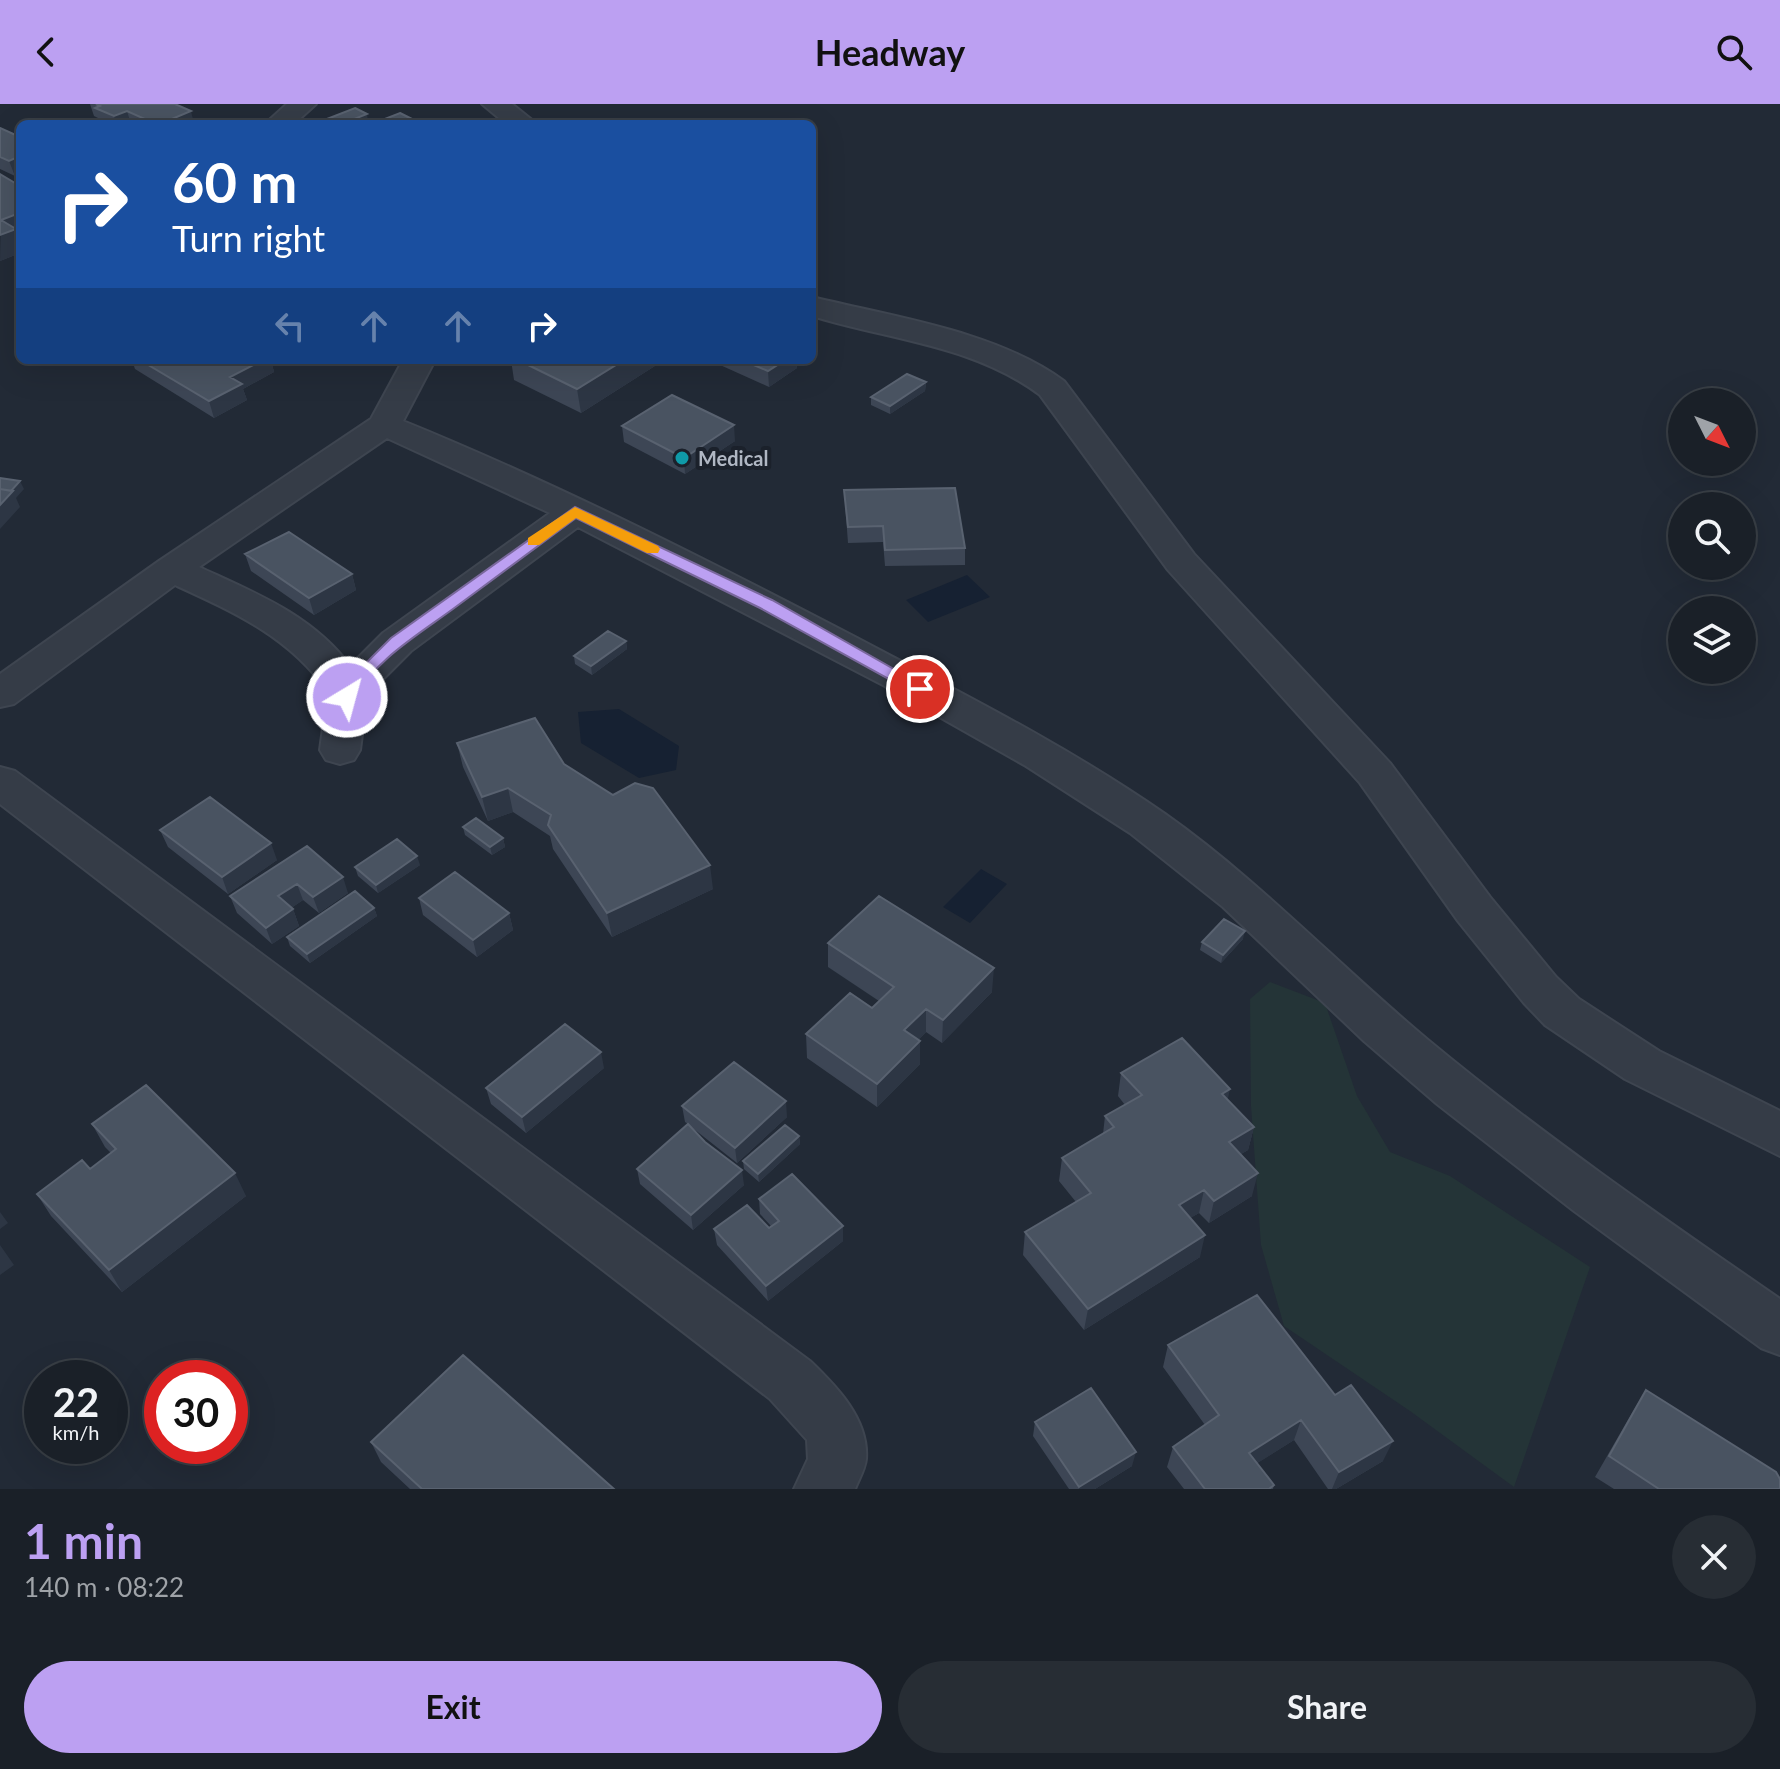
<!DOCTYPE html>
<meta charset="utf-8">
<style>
body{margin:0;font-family:Lato,sans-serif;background:#272d34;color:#f1f3f6;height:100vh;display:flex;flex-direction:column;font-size:30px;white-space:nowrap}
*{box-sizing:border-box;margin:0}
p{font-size:26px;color:#9fa3a8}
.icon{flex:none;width:44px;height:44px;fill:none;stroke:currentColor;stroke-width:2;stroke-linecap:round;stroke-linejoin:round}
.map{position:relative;height:1385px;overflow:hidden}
.panel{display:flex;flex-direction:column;background:#1a2028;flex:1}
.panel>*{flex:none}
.hud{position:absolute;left:16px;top:16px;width:800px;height:244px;border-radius:12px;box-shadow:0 8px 32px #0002,0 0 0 2px #383e45;background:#1a4fa0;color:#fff;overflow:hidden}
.needle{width:52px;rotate:132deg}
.buttons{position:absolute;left:1668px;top:284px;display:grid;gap:16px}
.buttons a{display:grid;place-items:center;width:88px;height:88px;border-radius:50%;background:#1a2028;box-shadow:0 8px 32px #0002,0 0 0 2px #383e45;font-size:40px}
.speed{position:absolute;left:24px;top:1256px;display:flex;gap:16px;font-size:40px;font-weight:700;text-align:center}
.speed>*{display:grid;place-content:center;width:104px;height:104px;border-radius:50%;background:#1a2028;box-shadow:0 8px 32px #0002,0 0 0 2px #383e45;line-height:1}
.speed small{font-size:20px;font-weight:400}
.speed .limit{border:12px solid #d22;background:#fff;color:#111}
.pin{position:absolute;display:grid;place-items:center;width:68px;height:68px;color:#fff;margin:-34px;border:4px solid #fff;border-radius:50%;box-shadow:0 2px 8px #0007}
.me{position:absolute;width:88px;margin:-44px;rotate:37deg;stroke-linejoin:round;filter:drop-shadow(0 0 6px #0008)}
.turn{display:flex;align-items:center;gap:28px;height:168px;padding:0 24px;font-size:36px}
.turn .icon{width:104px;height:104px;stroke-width:2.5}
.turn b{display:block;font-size:56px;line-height:68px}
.lanes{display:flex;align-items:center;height:76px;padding:0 24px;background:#0003;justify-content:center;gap:40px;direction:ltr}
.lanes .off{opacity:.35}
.round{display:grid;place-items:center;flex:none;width:84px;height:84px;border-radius:42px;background:#272d34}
.headline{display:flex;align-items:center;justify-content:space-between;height:136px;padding:0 24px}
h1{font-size:48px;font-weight:700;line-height:60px;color:#bca0f2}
.primary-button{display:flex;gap:16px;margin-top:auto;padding:16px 24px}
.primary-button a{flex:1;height:92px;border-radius:48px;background:#bca0f2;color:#111;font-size:32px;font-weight:700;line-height:92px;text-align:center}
.primary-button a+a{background:#272d34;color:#f1f3f6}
header{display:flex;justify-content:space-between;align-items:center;height:104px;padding:0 24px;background:#bca0f2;color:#111;font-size:36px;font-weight:700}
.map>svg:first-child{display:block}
.green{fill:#243437}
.water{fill:#162132}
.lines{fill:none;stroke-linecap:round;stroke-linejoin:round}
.street-casing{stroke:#3e4550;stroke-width:4}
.street{fill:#353c47;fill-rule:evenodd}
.wall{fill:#3d4655}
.shaded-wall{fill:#2d3644}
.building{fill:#495361;stroke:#596270;stroke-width:2}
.route{fill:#bca0f2;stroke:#7a689d;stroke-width:2}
.slow{fill:#f59e0b}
.culture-dot{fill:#0f9aa8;stroke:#1b212b;stroke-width:3}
.labels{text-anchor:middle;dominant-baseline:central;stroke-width:8;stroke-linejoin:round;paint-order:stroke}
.poi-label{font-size:20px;font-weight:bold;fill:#b0b7c3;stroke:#1b212b;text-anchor:start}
</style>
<header><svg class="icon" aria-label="back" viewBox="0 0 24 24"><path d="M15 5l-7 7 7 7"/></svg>Headway<svg class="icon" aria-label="search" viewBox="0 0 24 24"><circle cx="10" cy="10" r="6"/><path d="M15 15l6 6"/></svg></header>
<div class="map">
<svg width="1780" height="1385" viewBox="0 0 1780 1385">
<rect width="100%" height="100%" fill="#222a36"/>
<path class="green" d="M1270 878 1325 899 1357 992 1390 1048 1450 1072 1590 1163 1514 1383 1410 1307 1284 1222 1261 1141 1251 1002 1250 895Z"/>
<path class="water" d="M967 471 990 493 928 518 906 496Z
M619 605 679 642 676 666 639 674 581 639 578 608Z
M981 765 1007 780 970 819 943 803Z"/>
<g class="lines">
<g class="street-casing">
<path id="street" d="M287 0H316L294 20H265Z
M482 0H512L537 20H506Z
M812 193C893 213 996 227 1064 277L1194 450 1390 659 1490 793 1556 873 1579 895 1659 947 1780 1007V1052L1625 975 1545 921 1524 899 1458 817 1360 679 1168 466 1040 291C974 241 890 236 812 212Z
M403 256H435L403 317C558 380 709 457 857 534 961 589 1069 643 1165 710 1260 777 1339 862 1428 936 1540 1029 1660 1112 1780 1195V1251L1761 1244 1574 1107 1437 1000 1364 937 1223 803 1130 729 1026 662 883 581 578 423 411 547 367 591 360 646 354 656 340 660 326 656 320 646 328 588C290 533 234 508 175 481L14 600 0 603V570L159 457 371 315ZM387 334 550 409 383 529 350 562C312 511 255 489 199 463Z
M0 663 15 667 810 1257C836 1282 869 1315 866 1355 865 1365 859 1375 855 1385H794L808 1355 807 1336 770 1295 0 700Z"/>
</g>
<use href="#street" class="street"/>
</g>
<path class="wall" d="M90 0H175L194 20H103L100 19 98 14 94 12Z
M0 24 15 72 0 65Z
M20 82V149L0 157Z
M117 256H271L274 268 243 285 247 296 214 314 135 265 133 259 127 262Z
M511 256H657L658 260 581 309 514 276Z
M709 256H796L797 264 769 283Z
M926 278 925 287 890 310 871 301V293Z
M622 322 735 337 685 370 624 338Z
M844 386 965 444V461L885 462 883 438 848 439Z
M245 450 352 470 356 486 314 511 251 467Z
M626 537 627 545 592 571 575 560 574 552Z
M457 639 564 660 713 785 612 833 553 745 550 732 513 708 488 717 463 663Z
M463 723 503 734 505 743 492 751 465 731Z
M160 726 277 756 228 790 168 743Z
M307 742 348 789 319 809 303 796 291 804 293 805 299 822 272 840 237 809 230 792Z
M420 761 378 789 358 772 355 763Z
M419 794 509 809 513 826 477 853 423 811Z
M374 804 377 812 310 859 290 842 287 833Z
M1243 835 1221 859 1200 846 1202 838Z
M828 839 992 888 942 939 926 928 918 936 920 960 877 1003 807 954 806 930 872 904 879 897 828 863Z
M604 964 526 1029 491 1000 486 984Z
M1121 969 1228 996 1254 1023 1248 1046 1241 1050 1252 1092 1209 1119 1199 1109 1190 1114 1200 1153 1084 1226 1023 1151 1025 1128 1076 1098 1059 1077 1062 1054 1103 1030 1105 1012 1125 1001 1118 992Z
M682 1002 787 1013 737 1059 690 1022 744 1081 693 1126 640 1080 637 1065 688 1020 685 1018Z
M92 1020 246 1092 122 1188 51 1112 37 1090 90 1065 111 1049 105 1043Z
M799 1032 800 1040 759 1078 744 1065 743 1057Z
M759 1095 843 1137 768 1197 717 1141 714 1125 769 1124 771 1122 760 1110Z
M1168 1241 1383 1357 1336 1385H1328L1294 1336 1257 1359 1274 1381 1273 1385H1184L1167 1363 1173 1343 1205 1321 1163 1263Z
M1646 1286 1780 1385H1614L1595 1373 1633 1307Z
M1035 1318 1132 1362 1095 1385H1069L1033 1332Z
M371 1338 614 1385H410L381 1358Z"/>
<path class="shaded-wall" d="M127 7 131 20H116L114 12Z
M191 7 194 20H160Z
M367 10 368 18 363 20H342Z
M20 52V70L15 72 9 57Z
M14 111 20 126V149L0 157 1 116Z
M125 256H132L133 259 127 262Z
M263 256H271L274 268 243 285 247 296 214 314 209 297 230 273Z
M624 256H657L658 260 581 309 577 285Z
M785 256H796L797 264 769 283 768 267Z
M926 278 925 287 890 310V302Z
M734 321 735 337 685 370 684 354Z
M20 377 24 385 16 394 20 403 0 425V401L7 390Z
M352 470 356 486 314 511 309 494Z
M626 537 627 545 592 571 591 562Z
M508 684 513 708 488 717 482 693Z
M503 734 505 743 492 751 490 743Z
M271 739 277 756 228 790 222 773Z
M417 752 420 761 378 789 376 781Z
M710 761 713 785 612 833 607 809Z
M343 773 348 789 319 809 313 793Z
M297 780 303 796 284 809 278 792Z
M374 804 377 812 310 859 307 850Z
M293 805 299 822 272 840 266 824Z
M509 809 513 826 477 853 473 836Z
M1245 827 1243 835 1221 859 1223 851Z
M994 864 992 888 942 939 943 916Z
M926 905V928L903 950 904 926Z
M920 937V960L877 1003V980Z
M601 948 604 964 526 1029 522 1013Z
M1230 985 1225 1008 1222 990Z
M786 997 787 1013 737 1059 735 1044Z
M1254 1023 1248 1046 1223 1061 1229 1038Z
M799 1032 800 1040 759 1078 758 1070Z
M742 1066 744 1081 693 1126 691 1111Z
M235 1069 246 1092 122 1188 109 1166Z
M1258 1069 1252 1092 1209 1119 1214 1097Z
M1204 1086 1199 1109 1174 1124 1179 1101Z
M0 1108 8 1119 0 1125Z
M843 1122V1137L768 1197 766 1182Z
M1205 1131 1200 1153 1084 1226 1088 1205Z
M0 1141 14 1161 0 1171Z
M1301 1316 1294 1336 1242 1369 1249 1349Z
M1393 1337 1383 1357 1336 1385H1332L1339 1368Z
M1136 1348 1132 1362 1095 1385H1079V1383Z"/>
<path class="building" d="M96 0H175L191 7 160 20H156L127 7 114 12 95 4 100 2Z
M355 4 367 10 342 20H336L327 15Z
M400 9 422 20H372Z
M0 24 20 33V52L9 57 0 53Z
M0 70 20 82V114L14 111 1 116 16 125 0 131Z
M140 256H263L230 273 242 280 209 297Z
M518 256H624L577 285Z
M742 256H785L768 267Z
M907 270 926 278 890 302 871 293Z
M672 291 734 321 684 354 622 322Z
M0 374 20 377 11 387 0 385Z
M955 384 965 444 885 446 883 422 848 423 844 386Z
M0 385 13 387 0 401Z
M289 428 352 470 309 494 245 450Z
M608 527 626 537 591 562 574 552Z
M535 614 564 660 613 691 635 679 653 684 710 761 607 809 548 721 551 711 508 684 482 693 457 639Z
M210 693 271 739 222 773 160 726Z
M476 714 503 734 490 743 463 723Z
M397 735 417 752 376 781 355 763Z
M307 742 343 773 313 793 297 780 278 792 293 805 266 824 230 792Z
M455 768 509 809 473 836 419 794Z
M355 787 374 804 307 850 287 833Z
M879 792 994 864 943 916 926 905 904 926 920 937 877 980 806 930 850 889 872 904 894 883 828 839Z
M1224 815 1245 827 1223 851 1202 838Z
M565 920 601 948 522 1013 486 984Z
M1182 934 1230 985 1222 990 1254 1023 1229 1038 1258 1069 1214 1097 1204 1086 1179 1101 1205 1131 1088 1205 1025 1128 1091 1089 1062 1054 1114 1023 1105 1012 1142 991 1121 969Z
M734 958 786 997 735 1044 682 1002Z
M146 981 235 1069 109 1166 37 1090 82 1056 90 1065 116 1045 92 1020Z
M688 1020 705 1038 742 1066 691 1111 637 1065Z
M785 1021 799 1032 758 1070 743 1057Z
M792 1070 843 1122 766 1182 714 1125 747 1101 769 1124 779 1117 759 1095Z
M1257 1191 1335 1291 1351 1281 1393 1337 1339 1368 1301 1316 1249 1349 1274 1381 1269 1385H1205L1173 1343 1219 1311 1168 1241Z
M463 1251 614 1385H422L371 1338Z
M1091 1284 1136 1348 1079 1383 1035 1318Z
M1646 1286 1776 1368 1780 1375V1385H1659L1609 1352Z"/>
<path class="route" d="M575 403 772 496 929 585 926 589H914L760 504 576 414C536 444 496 473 457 502 421 529 373 556 353 597H341L339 593 342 583 391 534Z"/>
<path class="slow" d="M575 403 658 442 660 445 658 449H647L576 414 539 441H528V434Z"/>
<circle class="culture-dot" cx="682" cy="354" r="8"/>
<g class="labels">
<g class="poi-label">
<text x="698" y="354">Medical</text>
</g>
</g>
</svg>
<div class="buttons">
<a><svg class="needle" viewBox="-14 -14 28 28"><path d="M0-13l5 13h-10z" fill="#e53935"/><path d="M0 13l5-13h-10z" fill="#9fa3a8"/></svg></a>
<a><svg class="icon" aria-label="search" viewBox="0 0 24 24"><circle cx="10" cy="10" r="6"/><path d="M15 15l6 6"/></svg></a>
<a><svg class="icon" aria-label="layers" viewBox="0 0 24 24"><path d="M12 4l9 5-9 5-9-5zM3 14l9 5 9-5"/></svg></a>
</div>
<div class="speed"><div>22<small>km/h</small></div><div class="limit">30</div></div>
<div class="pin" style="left:920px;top:585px;background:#d93025"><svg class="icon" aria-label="arrive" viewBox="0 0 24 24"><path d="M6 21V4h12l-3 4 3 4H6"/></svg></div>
<svg class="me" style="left:347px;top:593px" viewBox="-20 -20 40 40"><circle r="17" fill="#bca0f2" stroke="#fff" stroke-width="3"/><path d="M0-11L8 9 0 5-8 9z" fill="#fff"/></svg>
<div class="hud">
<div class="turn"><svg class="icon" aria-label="right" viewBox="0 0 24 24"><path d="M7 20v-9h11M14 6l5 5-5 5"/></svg><div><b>60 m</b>Turn right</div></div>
<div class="lanes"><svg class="icon off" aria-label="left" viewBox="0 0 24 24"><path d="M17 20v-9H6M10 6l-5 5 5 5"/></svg><svg class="icon off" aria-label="ahead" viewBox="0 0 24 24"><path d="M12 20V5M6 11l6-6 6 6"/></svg><svg class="icon off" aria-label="ahead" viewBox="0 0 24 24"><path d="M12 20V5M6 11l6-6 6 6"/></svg><svg class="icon" aria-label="right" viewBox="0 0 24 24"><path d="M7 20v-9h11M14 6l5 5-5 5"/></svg></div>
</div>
</div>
<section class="panel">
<div class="headline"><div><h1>1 min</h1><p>140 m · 08:22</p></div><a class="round"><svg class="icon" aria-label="close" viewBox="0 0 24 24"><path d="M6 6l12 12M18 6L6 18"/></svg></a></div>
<div class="primary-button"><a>Exit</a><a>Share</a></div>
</section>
